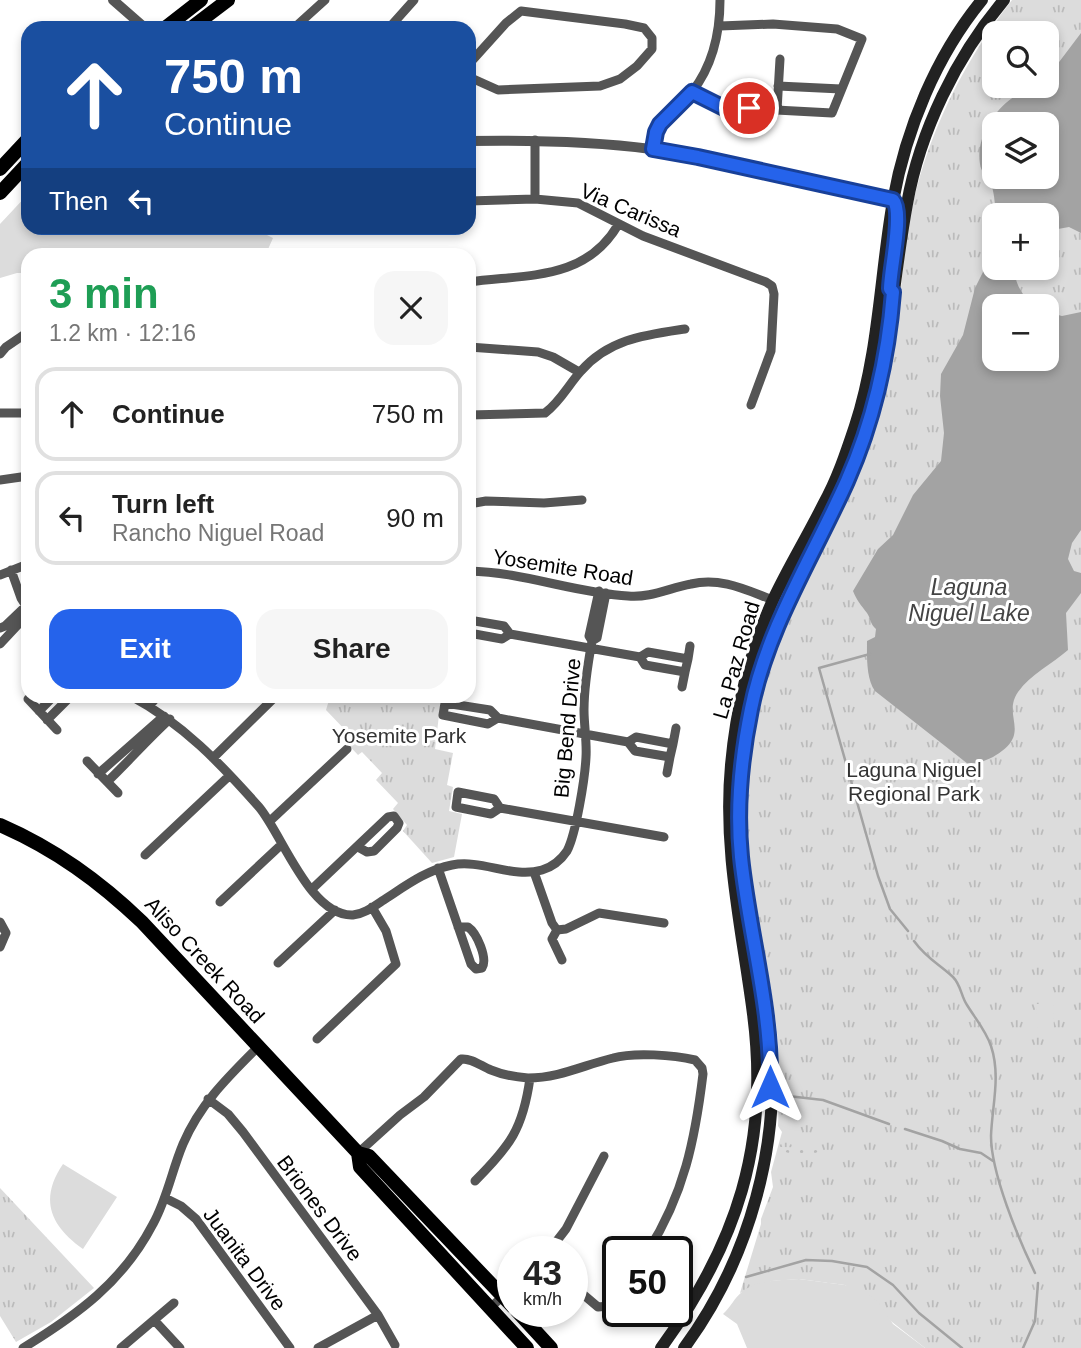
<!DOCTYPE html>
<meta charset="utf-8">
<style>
body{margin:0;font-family:Arial,sans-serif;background:#f6f6f6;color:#222;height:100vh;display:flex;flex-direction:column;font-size:26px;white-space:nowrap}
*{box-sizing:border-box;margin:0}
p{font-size:23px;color:#767676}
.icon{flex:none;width:38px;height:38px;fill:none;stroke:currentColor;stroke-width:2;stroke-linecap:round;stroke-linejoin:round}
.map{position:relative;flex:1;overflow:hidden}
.panel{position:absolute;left:21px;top:248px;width:455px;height:455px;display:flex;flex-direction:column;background:#fff;border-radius:21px;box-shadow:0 4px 10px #0003}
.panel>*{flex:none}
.guide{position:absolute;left:21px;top:21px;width:455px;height:214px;border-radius:21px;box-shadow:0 4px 10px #0003;background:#1a4fa0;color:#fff;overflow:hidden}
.tools{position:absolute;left:982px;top:21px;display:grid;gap:14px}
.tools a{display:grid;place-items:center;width:77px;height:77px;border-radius:14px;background:#fff;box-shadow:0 4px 10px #0003;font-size:35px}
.speed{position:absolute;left:497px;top:1236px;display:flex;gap:14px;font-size:35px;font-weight:700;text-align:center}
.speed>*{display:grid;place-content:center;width:91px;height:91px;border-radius:50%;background:#fff;box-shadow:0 4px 10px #0003;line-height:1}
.speed small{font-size:18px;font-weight:400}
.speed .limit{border:4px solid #111;border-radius:10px;background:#fff;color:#111}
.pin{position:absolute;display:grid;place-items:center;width:60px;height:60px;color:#fff;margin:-30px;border:4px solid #fff;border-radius:50%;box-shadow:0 2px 7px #0007}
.me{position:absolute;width:77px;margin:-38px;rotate:0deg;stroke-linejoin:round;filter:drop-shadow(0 0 5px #0008)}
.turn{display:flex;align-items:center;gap:24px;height:147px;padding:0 28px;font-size:32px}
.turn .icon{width:91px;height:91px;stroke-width:2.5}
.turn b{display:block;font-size:49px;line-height:60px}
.then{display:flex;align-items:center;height:66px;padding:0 28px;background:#0003;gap:14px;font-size:26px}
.round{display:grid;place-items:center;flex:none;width:74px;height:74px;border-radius:21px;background:#f6f6f6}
.headline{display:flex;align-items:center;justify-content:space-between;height:119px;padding:0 28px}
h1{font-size:42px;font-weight:800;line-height:52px;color:#1e9e55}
.primary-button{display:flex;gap:14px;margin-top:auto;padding:14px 28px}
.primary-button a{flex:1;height:80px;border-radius:21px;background:#2563eb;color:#fff;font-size:28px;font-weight:800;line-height:80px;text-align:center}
.primary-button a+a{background:#f6f6f6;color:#222}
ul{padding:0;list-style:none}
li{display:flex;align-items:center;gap:21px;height:94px;margin:0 14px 10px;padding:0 14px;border:4px solid #e0e0e0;border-radius:21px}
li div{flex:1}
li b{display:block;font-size:26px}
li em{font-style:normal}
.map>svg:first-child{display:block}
.grass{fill:url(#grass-tufts);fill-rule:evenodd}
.garden{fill:url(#garden-dots)}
.pitch{fill:#dcdcdc}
.water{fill:#a3a3a3;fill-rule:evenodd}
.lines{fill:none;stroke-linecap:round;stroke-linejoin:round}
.stream{stroke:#a3a3a3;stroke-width:2.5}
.minor{stroke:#555;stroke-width:9}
.tertiary{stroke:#555;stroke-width:10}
.secondary{stroke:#222;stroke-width:12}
.primary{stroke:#000;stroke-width:14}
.route-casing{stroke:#184099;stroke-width:18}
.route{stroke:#2563eb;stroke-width:12}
.labels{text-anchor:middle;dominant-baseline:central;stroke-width:6;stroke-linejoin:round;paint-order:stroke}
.street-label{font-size:21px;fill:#000;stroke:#fff}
.park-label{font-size:21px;fill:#333;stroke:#fff}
.water-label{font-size:23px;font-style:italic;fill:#444;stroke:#fff}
</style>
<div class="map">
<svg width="1081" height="1348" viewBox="0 0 1081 1348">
<defs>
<pattern id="grass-tufts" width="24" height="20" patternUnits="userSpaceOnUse" patternTransform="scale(1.75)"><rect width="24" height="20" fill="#dcdcdc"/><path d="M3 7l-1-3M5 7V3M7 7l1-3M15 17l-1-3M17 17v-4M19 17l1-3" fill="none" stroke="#bbb"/></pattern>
<pattern id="garden-dots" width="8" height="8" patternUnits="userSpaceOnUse" patternTransform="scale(1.75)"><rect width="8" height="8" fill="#dcdcdc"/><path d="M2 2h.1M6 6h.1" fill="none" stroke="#bbb" stroke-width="1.8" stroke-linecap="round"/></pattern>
</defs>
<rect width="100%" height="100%" fill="#fff"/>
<path class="grass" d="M1012 0H1081V1348H925L845 1285 799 1279 772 1281 740 1293 761 1224V1219L773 1187 771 1172 782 1132 778 1126C779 1098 780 1070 778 1043 774 991 760 941 752 891 746 854 746 815 748 778 752 722 765 662 788 611 804 577 826 546 841 512 857 478 869 442 881 406 898 357 899 293 906 242 918 153 957 70 1012 0ZM994 33H1046V86H994ZM994 124H1046V177H994ZM994 215H1046V268H994ZM994 306H1046V359H994Z
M437 696 441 698 435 749 453 753 447 785 453 787 449 811 462 814 454 857 432 863 403 831 407 825 393 809 398 803 376 780 382 773 362 752 358 755 342 738 347 732 326 710 330 697Z
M0 1188 94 1288 51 1322 16 1342 0 1316Z"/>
<path class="garden" d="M784 1147 815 1148 818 1152C806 1157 791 1155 780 1150V1147Z"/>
<path class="pitch" d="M28 194V228H261V232L273 238 265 256H28V273H17L0 278V224Z
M1036 1004H1053L1054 1030H1038Z
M63 1164 117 1197 83 1249C50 1226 39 1199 63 1164Z
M799 1279 845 1285 868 1294 878 1302 893 1324 925 1348H747L737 1324 723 1314C730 1308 735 1297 742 1292 756 1280 782 1280 799 1279Z"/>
<path class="water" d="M1081 33V233L1069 227 1047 231 1046 215H1001V206L995 204C994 195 993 186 988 178 984 173 981 171 980 164 974 128 1011 86 1046 86L1047 78ZM994 124H1046V177H994Z
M994 245V268H1015C1014 284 1023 295 1033 306H994V359H1046L1047 312 1062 316 1081 312V530L1072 543 1068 559 1074 571 1081 573V593L1066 613 1068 650C1052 664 1031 674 1018 692 1001 717 1034 734 993 757 984 761 978 764 968 764L875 691C866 678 867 657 867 641L875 637 876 629C870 624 871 619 867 613 861 605 857 601 853 591L878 549 893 535 913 495 941 461 944 433 940 396 941 374 963 335 975 288 988 262Z"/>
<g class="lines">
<path class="stream" d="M870 654 819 668 878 876 890 909 908 931
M914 941C927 959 938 963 953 977 961 985 961 996 967 1005 975 1018 986 1031 991 1046 1001 1076 992 1106 991 1136 991 1173 1018 1238 1035 1273
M788 1096 823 1100 889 1124
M905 1129 942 1141 960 1149 981 1153 993 1161
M746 1277 806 1260 832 1261 867 1267 893 1285 919 1313 962 1348
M1023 1348 1035 1321 1038 1283"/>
<path class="minor" d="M294 28 325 0
M389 28 414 0
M469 64 506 23 521 11 625 24 644 28 652 38V49L637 66 620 79 600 86 498 90 469 77
M778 86 841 89
M693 92 722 107 832 113 862 39 837 29 773 24 720 26
M777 110 780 59
M653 149C658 116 674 116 692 92 713 65 720 34 720 0
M535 199V140
M469 201 535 199 578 203 643 236 766 282 772 286 774 294 771 351 751 405
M469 282C527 274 585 281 618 225
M469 347 538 352 553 357 579 372
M0 354 6 347 28 332
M0 413H28
M469 415 545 413C560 402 569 384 581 371 609 339 645 335 685 329
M0 480 28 476
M469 504 486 501 544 503 582 500
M11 570 21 598 28 609
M469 571C523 572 575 593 628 596 651 598 669 588 691 584 721 577 746 590 773 600
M0 575 28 564
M469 620 504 626 510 634 640 657 648 652 688 659 685 672 645 665 640 657
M0 628 5 626 26 606
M469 633 502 639 510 634
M592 641 589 636 599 591
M0 644 28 614
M688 659 690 646
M682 687 685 672
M131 696C183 724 220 763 259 807 282 834 310 917 353 915 364 914 373 907 382 901 404 887 426 870 452 865 482 859 513 879 542 870 552 867 561 860 567 851 576 834 585 778 586 757 587 742 584 725 584 710 584 687 588 663 592 641L597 638 606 593
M28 699 57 730
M149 706 158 696
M39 711 54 696
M498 718 490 710 445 703 443 715 488 724 498 718 628 742 636 737 673 744 670 757 635 751 628 742
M47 720 71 696
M673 744 676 728
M213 758 276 696
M87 761 118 793
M667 773 670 757
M98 774 164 716
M107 782C129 761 147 740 170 719
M500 808 494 799 458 792 456 807 491 814 500 808 664 837
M270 821 347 749
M145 855 229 776
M438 868 471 964 476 969 482 968C488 959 477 933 468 927H458
M534 872 552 923 557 930 552 939 562 960
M312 889 388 817 394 816 399 823 397 828 374 851 367 852 358 847
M220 902 282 844
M0 922 6 933 0 947
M557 930 566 929 599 913 664 923
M278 963 335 910
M317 1039 396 964 386 931 372 907
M208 1099 228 1114 243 1132 378 1315 395 1345
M358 1153 400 1115 424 1097 461 1059C472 1058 481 1066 491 1070 503 1075 515 1077 528 1078 559 1078 584 1065 613 1058 634 1052 674 1055 695 1060L702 1068 703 1074C695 1140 684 1194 648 1251
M475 1181C510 1146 523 1129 530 1078
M165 1198 181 1206 196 1219 290 1348
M549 1251 566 1229 604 1156
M572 1285 598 1307 609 1306 618 1296
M491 1307 513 1287
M155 1321 180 1348
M23 1348C77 1315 123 1282 153 1224 167 1199 172 1170 183 1144 200 1104 228 1077 258 1047
M121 1348 174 1303
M318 1348 378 1315"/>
<path class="tertiary" d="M113 0 145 28
M469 141C530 140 590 141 651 149 732 160 813 181 893 199"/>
<path class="secondary" d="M661 1348C737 1244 770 1143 753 1014 742 929 723 851 731 765 736 710 750 651 773 600 788 568 807 537 823 505 837 480 846 453 855 426 879 353 880 275 893 201 906 129 936 56 982 0
M684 1348C749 1260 783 1141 769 1031 758 946 734 862 741 776 745 720 759 662 783 611 811 550 847 493 867 429 890 356 893 279 907 204 920 131 956 57 1004 0"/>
<path class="primary" d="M165 28 201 0
M191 28 228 0
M0 169 28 139
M0 193 28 163
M0 825C55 849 99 881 142 922L358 1153 369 1156 513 1307
M358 1153 360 1167 527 1348
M517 1311 551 1348"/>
</g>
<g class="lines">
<g class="route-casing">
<path id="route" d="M749 108 722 107 692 92 660 124 656 132 653 149 698 157 893 200C904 212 890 269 890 289L893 292C888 357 873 422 847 481 813 557 767 628 751 709 741 758 736 807 741 857 749 934 772 1009 770 1087"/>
</g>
<use href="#route" class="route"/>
</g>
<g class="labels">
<g class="street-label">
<text transform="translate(631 210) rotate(23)">Via Carissa</text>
<text transform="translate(563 567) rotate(9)">Yosemite Road</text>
<text transform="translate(736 660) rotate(-74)">La Paz Road</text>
<text transform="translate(567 728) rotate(-85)">Big Bend Drive</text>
<text transform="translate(205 960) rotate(47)">Aliso Creek Road</text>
<text transform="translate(320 1208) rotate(53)">Briones Drive</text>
<text transform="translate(245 1259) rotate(53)">Juanita Drive</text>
</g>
<g class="park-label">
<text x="399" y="735">Yosemite Park</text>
<text x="914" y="769">Laguna Niguel<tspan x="914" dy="24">Regional Park</tspan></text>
</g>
<g class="water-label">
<text x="969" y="587">Laguna<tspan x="969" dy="26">Niguel Lake</tspan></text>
</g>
</g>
</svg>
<div class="tools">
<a><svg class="icon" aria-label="search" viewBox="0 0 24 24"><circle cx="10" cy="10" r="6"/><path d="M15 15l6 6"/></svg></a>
<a><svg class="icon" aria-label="layers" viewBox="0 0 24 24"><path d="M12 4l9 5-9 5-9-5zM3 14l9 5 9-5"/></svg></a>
<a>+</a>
<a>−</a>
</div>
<div class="speed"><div>43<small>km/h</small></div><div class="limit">50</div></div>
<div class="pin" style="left:749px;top:108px;background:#d93025"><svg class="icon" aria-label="arrive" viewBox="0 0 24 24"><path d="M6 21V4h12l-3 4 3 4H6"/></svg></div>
<svg class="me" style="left:770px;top:1087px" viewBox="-20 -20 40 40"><path d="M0-17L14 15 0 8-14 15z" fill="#2563eb" stroke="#fff" stroke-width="4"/></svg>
<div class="guide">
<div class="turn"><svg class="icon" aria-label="ahead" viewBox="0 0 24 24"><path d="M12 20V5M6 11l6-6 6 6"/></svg><div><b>750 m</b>Continue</div></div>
<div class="then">Then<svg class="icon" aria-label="left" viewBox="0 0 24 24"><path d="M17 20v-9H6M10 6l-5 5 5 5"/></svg></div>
</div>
<section class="panel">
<div class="headline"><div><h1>3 min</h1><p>1.2 km · 12:16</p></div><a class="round"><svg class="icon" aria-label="close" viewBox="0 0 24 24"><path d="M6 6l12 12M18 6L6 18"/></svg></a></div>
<ul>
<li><svg class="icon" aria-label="ahead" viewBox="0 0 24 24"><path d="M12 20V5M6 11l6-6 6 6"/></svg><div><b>Continue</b></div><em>750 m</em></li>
<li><svg class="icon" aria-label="left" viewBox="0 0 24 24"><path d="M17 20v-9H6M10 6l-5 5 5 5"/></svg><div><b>Turn left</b><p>Rancho Niguel Road</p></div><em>90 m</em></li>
</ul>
<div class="primary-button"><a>Exit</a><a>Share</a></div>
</section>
</div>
